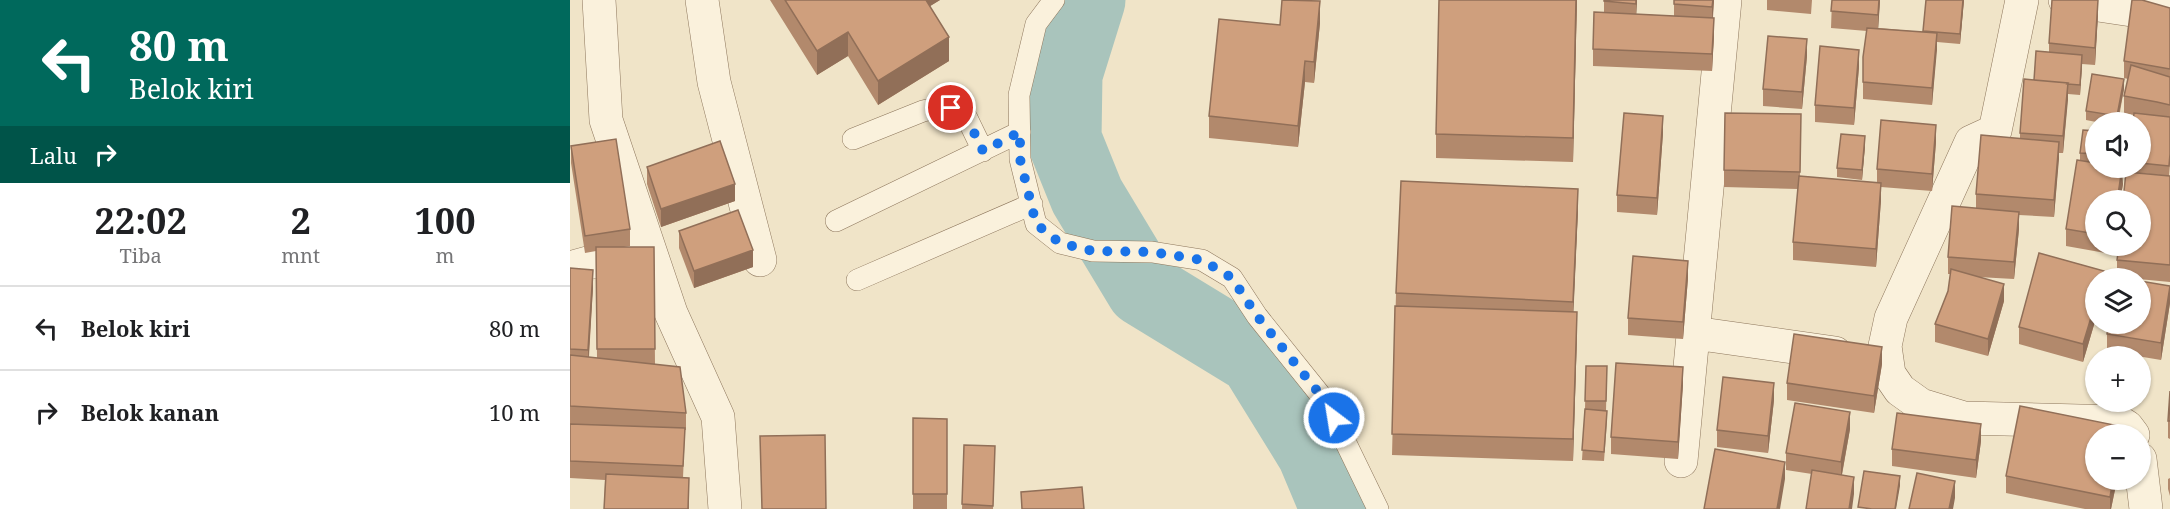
<!DOCTYPE html>
<html lang="id">
<meta charset="utf-8">
<style>
body{margin:0;font-family:"Noto Serif",serif;background:#f6f6f6;color:#202124;height:100vh;display:flex;flex-direction:column;font-size:22px;white-space:nowrap}
*{box-sizing:border-box;margin:0}
p{font-size:20px;color:#757577}
.icon{flex:none;width:33px;height:33px;fill:none;stroke:currentColor;stroke-width:2;stroke-linecap:round;stroke-linejoin:round}
.map{position:relative;flex:1;overflow:hidden}
.panel{display:flex;flex-direction:column;background:#fff;width:570px}
.panel>*{flex:none}
.guide{background:#00695c;color:#fff;overflow:hidden}
.fabs{position:absolute;left:1515px;top:112px;display:grid;gap:12px}
.fabs a{display:grid;place-items:center;width:66px;height:66px;border-radius:50%;background:#fff;box-shadow:0 2px 4px #0004;font-size:30px}
.pin{position:absolute;display:grid;place-items:center;width:51px;height:51px;color:#fff;margin:-26px;border:3px solid #fff;border-radius:50%;box-shadow:0 2px 6px #0007}
.me{position:absolute;width:66px;margin:-33px;rotate:329deg;stroke-linejoin:round;filter:drop-shadow(0 0 4px #0008)}
.turn{display:flex;align-items:center;gap:21px;height:126px;padding:0 30px;font-size:27px}
.turn .icon{width:78px;height:78px;stroke-width:2.5}
.turn b{display:block;font-size:42px;line-height:51px}
.then{display:flex;align-items:center;height:57px;padding:0 30px;background:#0003;gap:12px;font-size:22px}
.eta{display:flex;justify-content:space-evenly;align-items:center;height:102px;text-align:center}
.eta b{font-size:36px;font-weight:700;line-height:42px}
ul{padding:0;list-style:none}
li{display:flex;align-items:center;gap:18px;height:84px;padding:0 30px;border-top:2px solid #e0e0e0}
li div{flex:1}
li b{display:block;font-size:22px}
li em{font-style:normal}
main{display:flex;flex:1;min-height:0}
.map>svg:first-child{display:block}
.lines{fill:none;stroke-linecap:round;stroke-linejoin:round}
.river{stroke:#a9c4bc;stroke-width:75}
.service-casing{stroke:#8d765c;stroke-width:22}
.minor-casing{stroke:#8d765c;stroke-width:34}
.service{stroke:#faf1dc;stroke-width:21}
.minor{stroke:#faf1dc;stroke-width:33}
.wall{fill:#b2896c}
.shaded-wall{fill:#916f58}
.building{fill:#cf9f7d;stroke:#916f58;stroke-width:1.5}
.route{stroke:#1a73e8;stroke-width:10;stroke-dasharray:0 18}
</style>
<main>
<section class="panel">
<div class="guide">
<div class="turn"><svg class="icon" aria-label="left" viewBox="0 0 24 24"><path d="M17 20v-9H6M10 6l-5 5 5 5"/></svg><div><b>80 m</b>Belok kiri</div></div>
<div class="then">Lalu<svg class="icon" aria-label="right" viewBox="0 0 24 24"><path d="M7 20v-9h11M14 6l5 5-5 5"/></svg></div>
</div>
<div class="eta">
<div><b>22:02</b><p>Tiba</p></div>
<div><b>2</b><p>mnt</p></div>
<div><b>100</b><p>m</p></div>
</div>
<ul>
<li><svg class="icon" aria-label="left" viewBox="0 0 24 24"><path d="M17 20v-9H6M10 6l-5 5 5 5"/></svg><div><b>Belok kiri</b></div><em>80 m</em></li>
<li><svg class="icon" aria-label="right" viewBox="0 0 24 24"><path d="M7 20v-9h11M14 6l5 5-5 5"/></svg><div><b>Belok kanan</b></div><em>10 m</em></li>
</ul>
</section>
<div class="map">
<svg width="1600" height="509" viewBox="0 0 1600 509">
<rect width="100%" height="100%" fill="#f0e4c8"/>
<g class="lines">
<path class="river" d="M518 0 495 74 494 139 517 196 573 289 686 358 744 452 768 509"/>
<g class="service-casing">
<path id="service" d="M484 0 466 24 449 95 450 159 466 224 490 243 523 251 582 252 632 260 662 278 687 316 756 402 808 509
M283 139 353 111 366 108H381L397 118 413 151
M266 221 450 132
M287 280 462 204"/>
</g>
<g class="minor-casing">
<path id="minor" d="M29 0 36 120 101 313 148 417 155 509
M132 0 144 82 190 260
M1452 0 1425 131 1401 142 1321 318 1315 346 1319 374 1330 390 1351 405 1394 418 1549 422 1557 427 1563 435
M1495 0 1595 15 1600 19
M0 268 57 252
M1124 333 1265 353
M1570 459 1576 509
M1111 461 1155 0"/>
</g>
<use href="#service" class="service"/>
<use href="#minor" class="minor"/>
</g>
<path class="wall" d="M200 0H370L360 6 379 61 308 105 278 56 247 75Z
M1007 0 1003 162 866 158V134Z
M1034 0H1067L1066 14 1104 16V0H1144L1143 18 1144 35 1142 71 1023 66V49L1034 13Z
M1197 0H1242L1241 14 1197 10Z
M1262 0H1310L1308 28 1353 32 1356 0H1394L1390 44 1367 42 1362 105 1293 99V57L1297 31 1261 28Z
M1600 8V164L1599 176H1600V282L1547 277V260L1590 175 1559 172V168H1570V123L1564 115 1554 113V96L1558 79 1554 78V61Z
M1528 14 1525 65 1512 64 1510 95 1498 94 1493 153H1489L1484 217 1449 215V229L1444 279 1408 277 1434 301 1418 356 1365 342V324L1378 291 1381 274H1378V257L1406 208V194L1450 138V133L1464 80 1479 52V43Z
M750 23 744 83 735 82 728 147 639 138V116L710 25Z
M1237 56 1232 109 1193 106V89Z
M1289 67 1284 125 1245 122V105Z
M1554 89 1548 123H1531L1516 120V111Z
M1231 114 1230 176 1307 183V169L1366 142 1362 191 1311 187V200L1306 267 1223 260V242L1228 189 1154 187V170Z
M1526 131V168L1553 184 1550 201H1526V246H1542L1541 254 1496 246V229L1510 160V153Z
M1093 133 1087 215 1047 212V195Z
M1 146 60 229V246L54 247H84L85 364 116 413V430H115L113 478 119 496V509H34L35 480 0 478V268L23 287 19 357 27 358 26 251 15 253 1 163Z
M1295 146 1292 180 1267 177V168Z
M77 167 165 201 91 227 77 184Z
M1008 210 1003 312 1007 333 1003 461 822 455 826 293Z
M109 231 183 267 124 288 109 248Z
M1469 253 1534 271V279H1526V318L1513 362 1449 344V327Z
M1118 278 1113 339 1058 335V318Z
M1600 286V303L1591 360 1537 351V334Z
M1312 364 1304 413 1217 400V383Z
M1016 366H1037L1036 411 1037 421 1034 461 1012 460 1015 409Z
M1113 384 1108 459 1041 454V437Z
M1600 391V439L1598 438V421Z
M1204 400 1198 453 1147 447V430Z
M343 418 377 419V509H343Z
M1280 429 1272 475 1284 494 1242 474 1216 470V453Z
M1554 435 1547 480 1541 509H1515L1436 493V476Z
M1411 441 1406 478 1322 466V449Z
M394 445 425 446 423 509H392Z
M1600 478V496L1598 489V479Z"/>
<path class="shaded-wall" d="M349 0H370L349 13Z
M1006 0H1007L1003 162V138Z
M1066 0H1067L1066 21Z
M1143 0H1144L1142 25V7Z
M1309 0H1310L1308 32V15Z
M1393 0H1394L1390 44V34Z
M1528 0V14L1525 65V48Z
M750 1V23L744 83V62Z
M1144 18V35L1142 71V54Z
M278 32V56L247 75V51Z
M1367 33V50L1362 105V88Z
M379 37V61L308 105V81Z
M1237 39V56L1232 109V92Z
M1289 50V67L1284 125V108Z
M1512 55V65L1510 95V85Z
M735 61V82L728 147V126Z
M1554 79V89L1547 123V116Z
M1498 83V100L1493 153V136Z
M1093 116V133L1087 215V198Z
M1366 125V142L1362 191V174Z
M1295 136V146L1292 180V170Z
M1489 142V159L1484 217V200Z
M1552 168 1553 184 1550 201H1547Z
M1311 183V200L1306 267V249Z
M165 184V201L91 227V209Z
M1008 189V210L1003 323V302Z
M1449 212V229L1444 279V262Z
M183 250V267L124 288V271Z
M1118 261V278L1113 339V322Z
M23 270V287L18 367V350Z
M1434 284V301L1418 356V339Z
M1600 286V303L1591 360V343Z
M1526 301V318L1513 362V344Z
M1007 312V333L1003 461V439Z
M1312 347V364L1304 413V396Z
M1113 367V384L1108 459V442Z
M1204 383V400L1198 453V436Z
M1280 412V429L1271 479V462Z
M1411 424V441L1406 478V460Z
M1215 462V479L1210 509H1207Z
M1330 476V486L1326 509H1325Z
M1284 477V494L1282 509H1279Z
M1543 480H1547L1541 509H1540V497Z
M1385 481V498L1383 509H1379Z"/>
<path class="building" d="M215 0H356L379 37 308 81 278 32 247 51Z
M712 0 750 1 744 62 735 61 728 126 639 116 649 19 710 25Z
M869 0H1006L1003 138 866 134Z
M1034 0H1066V4L1034 1Z
M1104 0H1143L1142 7 1104 4Z
M1262 0H1309L1308 15 1261 11Z
M1356 0H1393L1390 34 1353 31Z
M1482 0H1528L1525 48 1479 43Z
M1562 0H1572L1600 8V69L1554 61Z
M1024 12 1144 18 1142 54 1023 49Z
M1297 28 1367 33 1362 88 1293 82V57Z
M1198 36 1237 39 1232 92 1193 89Z
M1250 46 1289 50 1284 108 1245 105Z
M1466 51 1512 55 1510 85 1497 84 1498 83 1464 80Z
M1561 65 1600 77V105L1587 102 1554 96Z
M1522 74 1554 79 1547 116 1516 111Z
M1454 79 1498 83 1493 136 1450 133Z
M1054 113 1093 116 1087 198 1047 195Z
M1155 113 1231 114 1230 172 1154 170Z
M1564 113 1600 117V154L1599 166 1570 163V123H1563Z
M1311 120 1366 125 1362 174 1307 169Z
M1513 130 1526 131V154L1510 153Z
M1271 134 1295 136 1292 170 1267 168Z
M1411 135 1489 142 1484 200 1406 194Z
M46 139 60 229 15 236 1 146Z
M150 141 165 184 91 209 77 167Z
M1507 160 1526 163V168H1552L1547 201H1526V234L1496 229Z
M1556 172 1600 176V265L1547 260 1549 246H1570V201H1553Z
M1229 176 1311 183 1306 249 1223 242Z
M831 181 1008 189 1003 302 826 293Z
M1382 206 1449 212 1444 262 1378 257Z
M168 210 183 250 124 271 109 231Z
M26 247H84L85 349H27Z
M1469 253 1534 271 1532 279H1526V301L1513 344 1449 327Z
M1063 256 1118 261 1113 322 1058 318Z
M0 268 23 270 18 350 0 349Z
M1381 269 1434 284 1418 339 1365 324 1378 291Z
M1570 281 1600 286 1591 343 1537 334 1539 324H1570Z
M825 306 1007 312 1003 439 822 434Z
M1224 334 1312 347 1304 396 1217 383Z
M0 355 110 367 116 413 0 406Z
M1046 363 1113 367 1108 442 1041 437Z
M1016 366H1037L1036 401H1015Z
M1153 377 1204 383 1198 436 1147 430Z
M1600 391V421H1598Z
M1225 403 1280 412 1271 462 1216 453Z
M1450 406 1554 427 1553 435H1526V480H1543L1540 497 1436 476Z
M1015 409 1037 411 1034 452 1012 450Z
M1327 413 1411 424 1406 460 1322 449Z
M343 418 377 419V494H343Z
M0 424 115 428 113 466 0 461Z
M255 435 256 509H192L190 436Z
M394 445 425 446 423 506 392 504Z
M1145 449 1215 462 1207 509H1134Z
M1242 470 1284 477 1279 509H1236Z
M1294 471 1330 476 1325 509H1302L1288 507Z
M1347 473 1385 481 1379 509H1339Z
M36 474 119 478 118 509H34Z
M512 487 514 509H452L451 492Z"/>
<g class="lines">
<path class="route" d="M381 108 397 118 413 151 450 132V159L466 224 490 243 523 251 582 252 632 260 662 278 687 316 756 402 764 418"/>
</g>
</svg>
<div class="fabs">
<a><svg class="icon" aria-label="sound" viewBox="0 0 24 24"><path d="M4 9h4l5-4v14l-5-4H4zM17 9q2 3 0 6"/></svg></a>
<a><svg class="icon" aria-label="search" viewBox="0 0 24 24"><circle cx="10" cy="10" r="6"/><path d="M15 15l6 6"/></svg></a>
<a><svg class="icon" aria-label="layers" viewBox="0 0 24 24"><path d="M12 4l9 5-9 5-9-5zM3 14l9 5 9-5"/></svg></a>
<a>+</a>
<a>−</a>
</div>
<div class="pin" style="left:381px;top:108px;background:#d93025"><svg class="icon" aria-label="arrive" viewBox="0 0 24 24"><path d="M6 21V4h12l-3 4 3 4H6"/></svg></div>
<svg class="me" style="left:764px;top:418px" viewBox="-20 -20 40 40"><circle r="17" fill="#1a73e8" stroke="#fff" stroke-width="3"/><path d="M0-11L8 9 0 5-8 9z" fill="#fff"/></svg>
</div>
</main>
